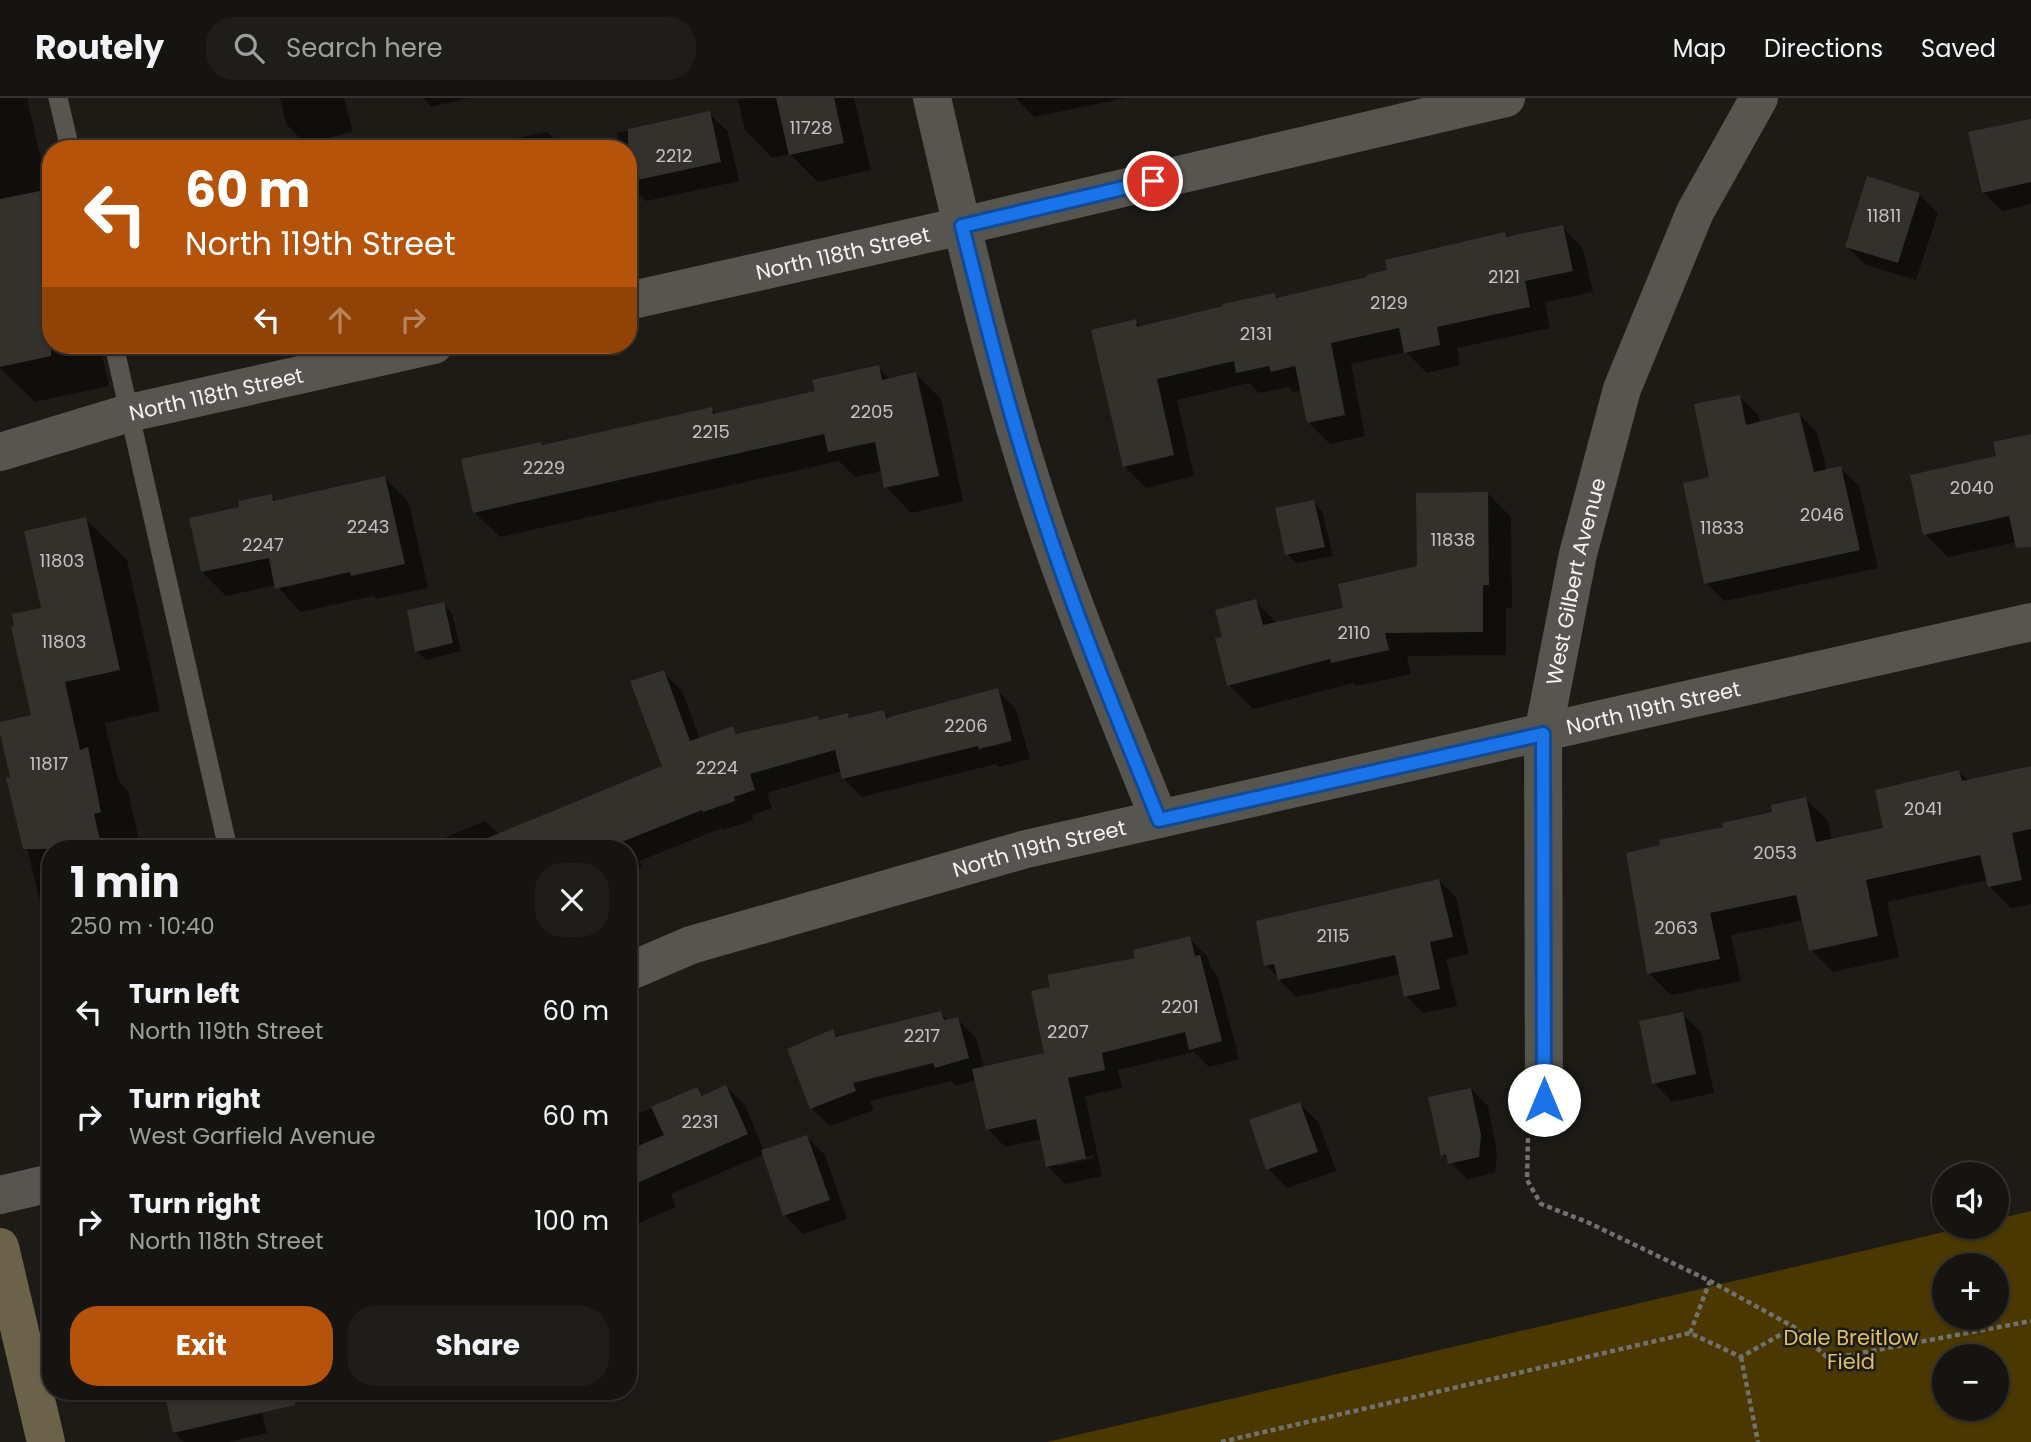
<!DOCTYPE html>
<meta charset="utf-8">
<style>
body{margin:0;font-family:Poppins,sans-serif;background:#1f1d19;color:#f1f3f6;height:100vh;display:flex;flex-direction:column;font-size:26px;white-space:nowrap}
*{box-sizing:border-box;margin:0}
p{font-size:23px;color:#9e9e9f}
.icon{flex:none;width:38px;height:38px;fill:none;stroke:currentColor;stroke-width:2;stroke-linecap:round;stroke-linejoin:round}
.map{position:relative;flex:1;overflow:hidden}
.panel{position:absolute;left:42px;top:742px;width:595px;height:560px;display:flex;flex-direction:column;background:#161410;border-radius:28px;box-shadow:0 2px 5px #0004,0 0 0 2px #353330}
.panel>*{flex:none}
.hud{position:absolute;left:42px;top:42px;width:595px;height:214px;border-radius:28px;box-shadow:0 2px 5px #0004,0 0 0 2px #353330;background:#b45309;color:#fff;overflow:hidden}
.controls{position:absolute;left:1932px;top:1064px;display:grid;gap:14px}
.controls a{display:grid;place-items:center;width:77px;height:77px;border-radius:50%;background:#161410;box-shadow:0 2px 5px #0004,0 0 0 2px #353330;font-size:35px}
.pin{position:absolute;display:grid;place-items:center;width:60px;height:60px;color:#fff;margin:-30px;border:4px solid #fff;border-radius:50%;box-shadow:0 2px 7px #0007}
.me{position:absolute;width:77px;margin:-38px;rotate:0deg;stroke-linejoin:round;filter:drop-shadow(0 0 5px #0008)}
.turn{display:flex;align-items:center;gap:24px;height:147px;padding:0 28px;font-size:32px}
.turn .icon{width:91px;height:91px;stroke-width:2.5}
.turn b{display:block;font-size:49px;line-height:60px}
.lanes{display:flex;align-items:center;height:66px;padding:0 28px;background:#0003;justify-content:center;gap:35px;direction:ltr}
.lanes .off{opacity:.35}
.round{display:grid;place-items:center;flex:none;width:74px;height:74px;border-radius:28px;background:#1f1d19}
.headline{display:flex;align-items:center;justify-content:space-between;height:119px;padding:0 28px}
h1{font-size:42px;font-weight:700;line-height:52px}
.action{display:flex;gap:14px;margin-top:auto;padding:14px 28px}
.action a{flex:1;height:80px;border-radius:28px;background:#b45309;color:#fff;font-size:28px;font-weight:700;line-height:80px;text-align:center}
.action a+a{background:#1f1d19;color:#f1f3f6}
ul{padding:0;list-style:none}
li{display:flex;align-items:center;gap:21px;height:105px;padding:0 28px}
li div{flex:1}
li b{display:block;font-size:26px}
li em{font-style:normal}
header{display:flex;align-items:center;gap:42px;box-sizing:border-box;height:98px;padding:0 35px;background:#161410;border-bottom:2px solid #353330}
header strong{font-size:33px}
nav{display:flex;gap:38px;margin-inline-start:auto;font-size:24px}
.search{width:490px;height:63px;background:#1f1d19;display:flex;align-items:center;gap:18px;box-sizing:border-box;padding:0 24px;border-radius:28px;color:#9e9e9f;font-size:26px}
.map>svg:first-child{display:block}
.green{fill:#4a3800;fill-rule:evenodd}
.shadow{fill:#0007;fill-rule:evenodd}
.building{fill:#33312c}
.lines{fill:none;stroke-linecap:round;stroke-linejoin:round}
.path{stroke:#73716d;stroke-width:4.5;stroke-dasharray:5 3.5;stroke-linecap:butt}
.service{stroke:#57554f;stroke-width:19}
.minor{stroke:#57554f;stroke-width:38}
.secondary{stroke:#6b6249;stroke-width:38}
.route-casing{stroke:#114b97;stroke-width:18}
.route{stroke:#1a73e8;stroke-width:12}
.labels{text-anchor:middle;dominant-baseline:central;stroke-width:5;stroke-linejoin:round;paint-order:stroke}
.number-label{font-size:18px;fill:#c4c2bf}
.street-label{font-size:21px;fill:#f5f3f0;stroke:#1d1b16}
.park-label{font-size:21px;fill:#dfbe69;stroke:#1d1b16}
</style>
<header>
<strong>Routely</strong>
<div class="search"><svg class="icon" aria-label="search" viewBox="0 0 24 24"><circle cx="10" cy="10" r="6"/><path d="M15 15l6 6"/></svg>Search here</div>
<nav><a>Map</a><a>Directions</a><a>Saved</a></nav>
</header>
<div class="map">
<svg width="2031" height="1344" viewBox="0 0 2031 1344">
<rect width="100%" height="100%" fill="#1d1b16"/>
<path class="green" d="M2031 1113V1344H1047L1965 1129H1997V1121ZM1944 1167H1997V1220H1944ZM1944 1258H1997V1311H1944Z"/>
<path class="shadow" d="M0 0H27L51 106V247H100L109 288 35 304 0 270Z
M280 0H344L353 34 305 45 286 26Z
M423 0H469L431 9Z
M747 0H854L871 72 818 84 790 56 772 60 745 32 738 2Z
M1016 0H1126L1034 19Z
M709 15 728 34 739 83 646 103 628 85V51H620L617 35Z
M2031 22V106L2002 113 1983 94Z
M547 34 564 51H474V49Z
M1919 96 1938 115 1916 182 1866 167 1847 149Z
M1562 129 1583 151 1593 194 1545 204 1550 230 1457 250 1460 267 1427 275 1406 254 1351 266 1365 338 1330 346 1309 325 1302 292 1293 294 1289 289 1259 295 1249 285 1177 302 1194 378 1146 390 1124 368 1135 223 1141 229 1274 196 1279 201 1369 181 1504 136 1508 140Z
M878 269 891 282 916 276 941 301 963 403 911 415 886 389 882 373 855 379 839 363 500 439 474 414 543 348 711 311 717 317 817 294Z
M1740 299 1759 318 1760 325 1799 316 1817 335 1827 373 1840 370 1859 388 1878 470 1725 503 1706 485Z
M2031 338V441L1948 459 1925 436 1998 359Z
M385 380 409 405 428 490 376 501 373 498 301 514 276 487 226 498 202 474 271 398 277 404Z
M1488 396 1511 419 1512 510H1506V557L1407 558 1411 576 1357 588 1353 585 1253 611 1229 587 1224 540 1255 503 1278 526 1345 512 1419 470Z
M1313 404 1322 413 1333 458 1296 465 1287 456Z
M85 421 127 462 160 613 105 625 118 682 128 693 141 751H51V849L10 679 0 626 33 618 43 511Z
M443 506 452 515 461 553 426 562 417 553Z
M663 574 682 593 700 641 732 630 739 637 818 619 821 623 848 617 852 622 884 614 890 620 997 592 1016 611 1030 661 999 669 996 666 862 699 843 680 842 673 767 695 772 710 752 717 753 722 723 732 722 730 639 763 642 769 628 775V751H418L485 723 499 736 664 669Z
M2031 670V806L2011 810 1989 788 1988 782 1887 804 1899 859 1833 874 1811 852 1804 822 1731 837 1741 883 1671 897 1649 875 1725 730 1774 715 1806 701 1828 723 1832 742 1885 731 1959 673 1968 683Z
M371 741 381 751H348Z
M1439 782 1456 800 1469 856 1446 861 1457 908 1423 915 1406 898 1401 876 1296 899 1266 867Z
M1189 840 1207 858 1211 870 1217 877 1239 961 1209 969 1194 954 1118 972 1122 990 1085 998 1102 1078 1065 1086 1048 1068 1042 1041 1005 1049 988 1031 976 982 955 988 951 983 870 1003 874 1012 830 1028 811 1010 832 933 839 940 941 915 949 923 957 921 976 940 984 970 1046 957 1137 861ZM1094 1057V1060L1058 1068V1064Z
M1682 916 1701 934 1714 995 1672 1004 1654 985Z
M726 989 745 1007 764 1053 807 1039 825 1057 847 1121 803 1136 785 1117 764 1056 671 1096 676 1109 634 1127 628 1121V1020L697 991 704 999Z
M1471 991 1488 1008 1497 1055 1495 1075 1467 1081 1443 1057Z
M1300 1006 1319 1025 1336 1073 1287 1090 1268 1071 1251 1023Z
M257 1293 267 1335 228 1344H184L174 1334Z"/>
<path class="building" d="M776 0H834L844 45 789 57Z
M710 13 721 64 628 84V31Z
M2031 21V84L1982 95 1968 34Z
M1867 78 1920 95 1898 165 1845 149Z
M40 93 51 143V258L0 269V101Z
M1563 127 1573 173 1525 183 1530 209 1437 229 1440 247 1404 255 1399 230 1331 245 1345 317 1307 325 1295 268 1271 274 1269 268 1236 275 1234 263 1157 281 1174 357 1123 369 1091 232 1136 221 1137 229 1223 208 1222 206 1275 195 1276 200 1367 179 1366 177 1387 172 1385 162 1505 134 1506 139Z
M879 267 882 282 916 274 939 378 884 390 875 344 828 354 824 336 473 415 461 361 541 344 542 347 712 309 713 316 815 293 812 282Z
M1740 297 1746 327 1799 314 1814 374 1841 368 1860 452 1704 486 1683 385 1709 379 1694 306Z
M2031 336V449L2016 450 2009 418 1923 437 1910 377 1996 358 1993 344Z
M385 378 405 466 351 478 350 474 275 491 269 460 201 474 189 420 239 409 238 403 272 396 273 403Z
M1488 394 1489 487H1483V534L1385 535 1389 552 1331 565 1330 561 1227 588 1215 540 1222 539 1215 512 1256 501 1263 527 1343 510 1338 486 1417 468 1416 395Z
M1314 402 1325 449 1285 457 1275 410Z
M86 419 120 572 65 584 80 652 88 649 101 714 94 716 102 751H23L6 680 10 679 0 635V624L31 617 11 529 14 528 12 516 41 510 24 433Z
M444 504 453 545 415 554 407 512Z
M664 572 690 643 733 628 736 636 818 618 819 622 848 615 849 620 884 612 886 620 998 590 1012 643 979 651 978 648 842 681 835 652 750 676 755 692 734 699 735 703 703 714 702 712 604 751H461L662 668 630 583Z
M2031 668V731L2012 735 2022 782 1988 789 1980 757 1866 782 1878 838 1809 853 1796 797 1710 815 1720 861 1647 876 1626 755 1660 747 1659 742 1723 729 1722 725 1772 714 1771 707 1806 699 1816 744 1883 730 1875 692 1959 672 1962 683Z
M1439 781 1453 839 1430 844 1440 891 1404 899 1395 857 1278 882 1274 866 1264 868 1256 823Z
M1190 838 1195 858 1200 857 1222 943 1189 952 1185 934 1102 955 1105 972 1068 980 1086 1060 1046 1069 1036 1021 986 1032 972 971 1044 955 1031 893 1050 889 1047 877 1135 860 1133 852Z
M941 913 944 922 958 919 969 960 935 970 933 965 853 985 856 993 810 1011 787 951 833 931 836 939Z
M1683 914 1696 976 1652 986 1639 923Z
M726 987 748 1036 628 1089V1052L664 1037 651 1009 697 989 702 998Z
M1471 990 1481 1037 1479 1059 1448 1066 1446 1056 1441 1058 1428 999Z
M1300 1004 1318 1054 1266 1072 1249 1022Z
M807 1037 830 1102 783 1118 761 1052Z
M164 1293H294L295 1307 173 1335Z"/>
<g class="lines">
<path class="path" d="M1528 1040 1527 1082 1541 1106 1587 1124 1710 1183 1794 1229 1829 1261 2031 1223
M1690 1235 1710 1183
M1741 1259 1758 1344
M1221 1344 1690 1235 1741 1259 1794 1229"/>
<path class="service" d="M58 0 70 51
M114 247 228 751"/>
<g class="minor">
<path d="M932 0C965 143 998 286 1045 425 1079 525 1120 623 1159 721"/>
<path id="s1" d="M628 203 962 128 1506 0"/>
<path id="s2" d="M0 354 129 315 434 247"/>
<path id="s3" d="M628 874 691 847 1026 751 2031 524"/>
<path id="s4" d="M1544 1002 1543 636 1578 456 1622 291 1695 114 1759 0"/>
<path d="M0 1097 51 1085"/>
</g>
<path class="secondary" d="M0 1149 46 1344"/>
</g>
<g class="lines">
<g class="route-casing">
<path id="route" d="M1153 83 962 128C987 228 1012 327 1045 424 1078 525 1119 623 1159 722L1543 636 1544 1002"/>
</g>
<use href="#route" class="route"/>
</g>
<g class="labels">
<g class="number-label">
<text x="811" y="29">11728</text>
<text x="674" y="57">2212</text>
<text x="1884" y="117">11811</text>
<text x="1504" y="178">2121</text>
<text x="1389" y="204">2129</text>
<text x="1256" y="235">2131</text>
<text x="872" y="313">2205</text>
<text x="711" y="333">2215</text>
<text x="544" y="369">2229</text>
<text x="1972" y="389">2040</text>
<text x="1822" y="416">2046</text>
<text x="368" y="428">2243</text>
<text x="1722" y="429">11833</text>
<text x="1453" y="441">11838</text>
<text x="263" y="446">2247</text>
<text x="62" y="462">11803</text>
<text x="1354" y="534">2110</text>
<text x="64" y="543">11803</text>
<text x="966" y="627">2206</text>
<text x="49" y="665">11817</text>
<text x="717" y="669">2224</text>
<text x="1923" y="710">2041</text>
<text x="1775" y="754">2053</text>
<text x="1676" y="829">2063</text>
<text x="1333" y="837">2115</text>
<text x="1180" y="908">2201</text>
<text x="1068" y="933">2207</text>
<text x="922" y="937">2217</text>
<text x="700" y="1023">2231</text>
</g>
<g class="street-label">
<text stroke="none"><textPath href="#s1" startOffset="220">North 118th Street</textPath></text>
<text stroke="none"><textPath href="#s2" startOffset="224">North 118th Street</textPath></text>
<text stroke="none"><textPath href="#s4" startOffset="522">West Gilbert Avenue</textPath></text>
<text stroke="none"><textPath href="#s3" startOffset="1060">North 119th Street</textPath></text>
<text stroke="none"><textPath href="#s3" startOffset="430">North 119th Street</textPath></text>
</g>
<g class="park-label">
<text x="1851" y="1239">Dale Breitlow<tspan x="1851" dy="24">Field</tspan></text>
</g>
</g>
</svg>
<div class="controls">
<a><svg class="icon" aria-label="sound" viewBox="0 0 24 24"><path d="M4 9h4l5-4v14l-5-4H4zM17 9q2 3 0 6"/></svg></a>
<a>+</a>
<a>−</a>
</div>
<div class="pin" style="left:1153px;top:83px;background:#d93025"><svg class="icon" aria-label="arrive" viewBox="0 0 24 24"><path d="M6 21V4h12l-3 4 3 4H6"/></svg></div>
<svg class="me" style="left:1544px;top:1002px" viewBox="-20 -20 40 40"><circle r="19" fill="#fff"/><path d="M0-13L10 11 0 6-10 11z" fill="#1a73e8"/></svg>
<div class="hud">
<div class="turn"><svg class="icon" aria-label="left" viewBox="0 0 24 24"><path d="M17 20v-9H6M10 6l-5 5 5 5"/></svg><div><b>60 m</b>North 119th Street</div></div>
<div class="lanes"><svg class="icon" aria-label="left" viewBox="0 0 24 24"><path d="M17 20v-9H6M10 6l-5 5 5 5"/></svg><svg class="icon off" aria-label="ahead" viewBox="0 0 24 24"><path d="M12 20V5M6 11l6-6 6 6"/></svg><svg class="icon off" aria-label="right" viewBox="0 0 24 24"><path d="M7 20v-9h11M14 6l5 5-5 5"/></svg></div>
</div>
<section class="panel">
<div class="headline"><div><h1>1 min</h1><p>250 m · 10:40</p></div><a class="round"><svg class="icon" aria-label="close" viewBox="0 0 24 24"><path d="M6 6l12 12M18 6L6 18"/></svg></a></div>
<ul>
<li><svg class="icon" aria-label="left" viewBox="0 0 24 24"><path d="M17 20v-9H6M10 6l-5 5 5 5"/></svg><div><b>Turn left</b><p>North 119th Street</p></div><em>60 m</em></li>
<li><svg class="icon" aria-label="right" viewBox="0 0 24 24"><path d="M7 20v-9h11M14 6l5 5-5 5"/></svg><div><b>Turn right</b><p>West Garfield Avenue</p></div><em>60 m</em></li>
<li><svg class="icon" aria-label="right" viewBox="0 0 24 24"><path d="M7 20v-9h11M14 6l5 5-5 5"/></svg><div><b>Turn right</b><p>North 118th Street</p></div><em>100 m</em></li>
</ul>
<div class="action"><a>Exit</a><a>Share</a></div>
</section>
</div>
